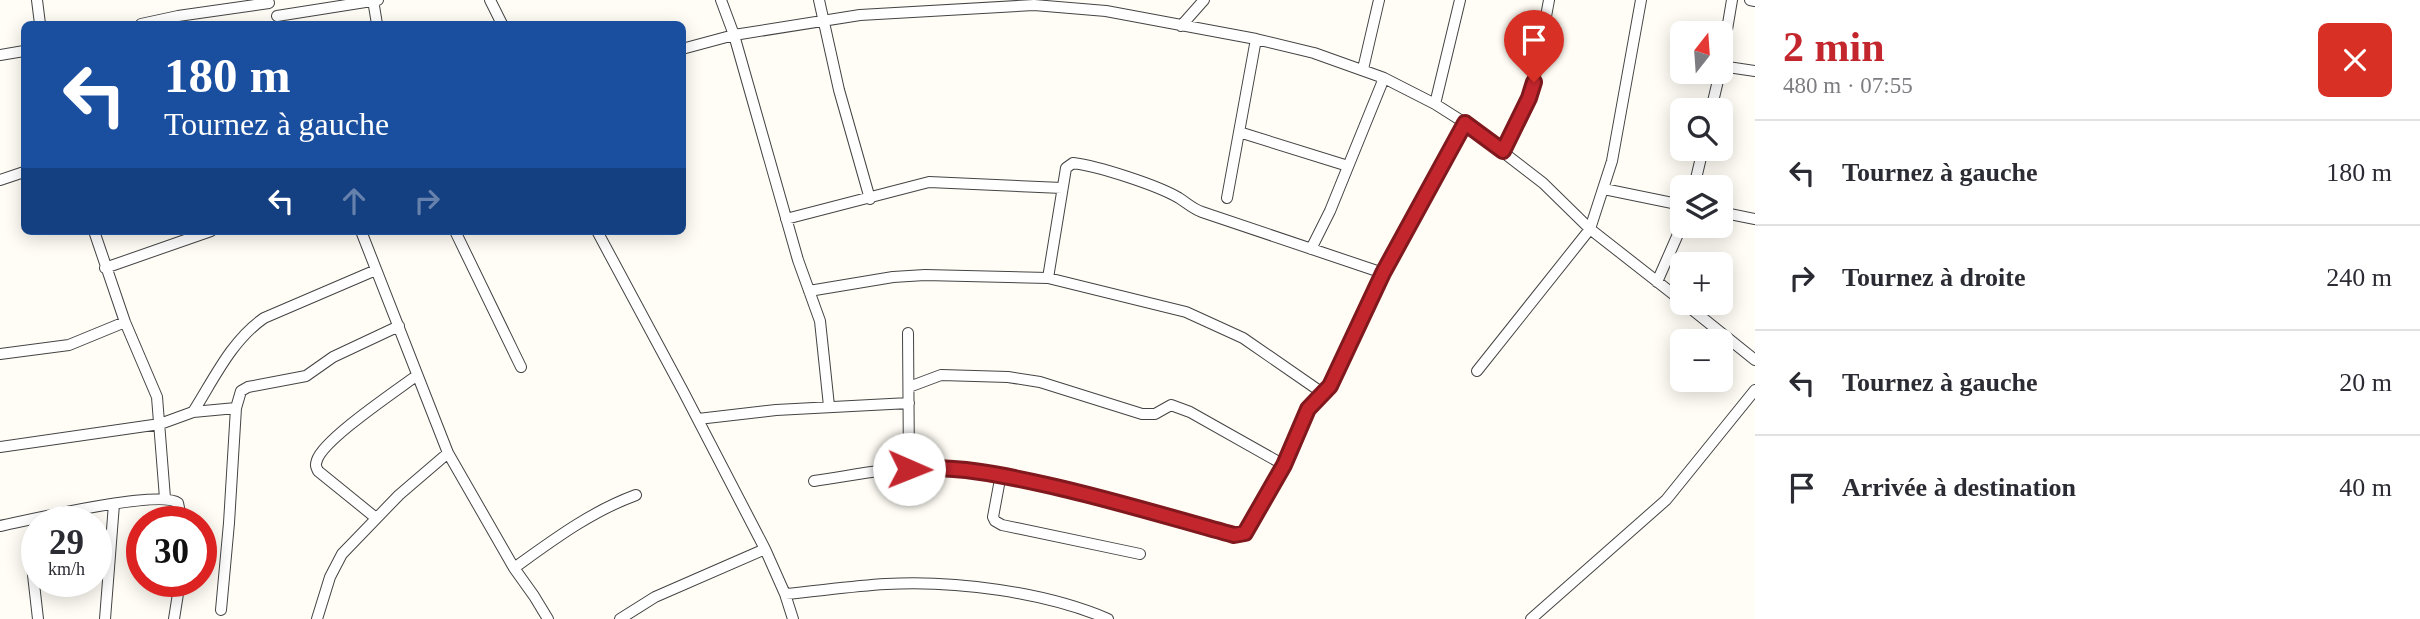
<!DOCTYPE html>
<html lang="fr">
<meta charset="utf-8">
<style>
body{margin:0;font-family:"Times New Roman",serif;background:#f2f2f3;color:#2b2b33;height:100vh;display:flex;flex-direction:column;font-size:26px;white-space:nowrap}
*{box-sizing:border-box;margin:0}
p{font-size:23px;color:#7c7c81}
.icon{flex:none;width:38px;height:38px;fill:none;stroke:currentColor;stroke-width:2;stroke-linecap:round;stroke-linejoin:round}
.map{position:relative;flex:1;overflow:hidden}
.details{display:flex;flex-direction:column;background:#fff;width:665px}
.details>*{flex:none}
.top-card{position:absolute;left:21px;top:21px;width:665px;height:214px;border-radius:10px;box-shadow:0 4px 18px #0003;background:#1a4fa0;color:#fff;overflow:hidden}
.needle{width:46px;rotate:17deg}
.fabs{position:absolute;left:1670px;top:21px;display:grid;gap:14px}
.fabs a{display:grid;place-items:center;width:63px;height:63px;border-radius:10px;background:#fff;box-shadow:0 4px 18px #0003;font-size:35px}
.speed{position:absolute;left:21px;top:506px;display:flex;gap:14px;font-size:35px;font-weight:700;text-align:center}
.speed>*{display:grid;place-content:center;width:91px;height:91px;border-radius:50%;background:#fff;box-shadow:0 4px 18px #0003;line-height:1}
.speed small{font-size:18px;font-weight:400}
.speed .limit{border:10px solid #d22;background:#fff;color:#111}
.pin{position:absolute;display:grid;place-items:center;width:60px;height:60px;color:#fff;margin:-72px -30px;border-radius:50% 50% 50% 0;rotate:-45deg;box-shadow:0 0 7px #0007}
.pin .icon{rotate:45deg}
.me{position:absolute;width:77px;margin:-38px;rotate:91deg;stroke-linejoin:round;filter:drop-shadow(0 0 5px #0008)}
.turn{display:flex;align-items:center;gap:24px;height:147px;padding:0 28px;font-size:32px}
.turn .icon{width:91px;height:91px;stroke-width:2.5}
.turn b{display:block;font-size:49px;line-height:60px}
.lanes{display:flex;align-items:center;height:66px;padding:0 28px;background:#0003;justify-content:center;gap:35px;direction:ltr}
.lanes .off{opacity:.35}
.round{display:grid;place-items:center;flex:none;width:74px;height:74px;border-radius:10px;background:#f2f2f3}
.summary{display:flex;align-items:center;justify-content:space-between;height:119px;padding:0 28px}
h1{font-size:42px;font-weight:700;line-height:52px;color:#c4262e}
ul{padding:0;list-style:none}
li{display:flex;align-items:center;gap:21px;height:105px;padding:0 28px;border-top:2px solid #e1e1e2}
li div{flex:1}
li b{display:block;font-size:26px}
li em{font-style:normal}
main{display:flex;flex:1;min-height:0}
.map>svg:first-child{display:block}
.lines{fill:none;stroke-linecap:round;stroke-linejoin:round}
.minor-casing{stroke:#444;stroke-width:12}
.minor{stroke:#fff;stroke-width:10}
.route-casing{stroke:#7f191e;stroke-width:18}
.route{stroke:#c4262e;stroke-width:12}
</style>
<main>
<div class="map">
<svg width="1755" height="619" viewBox="0 0 1755 619">
<rect width="100%" height="100%" fill="#fffdf5"/>
<g class="lines">
<g class="minor-casing">
<path id="minor" d="M37 0 40 24
M373 0 377 24
M490 0 502 24
M721 0 734 35 798 260 820 321 829 406
M819 0 839 90 870 199
M1750 0 1755 1
M277 16 378 0
M141 24 178 16 269 3
M1181 26 1204 0
M682 49 734 35 860 15 1034 5 1106 11 1256 39 1314 53 1384 78 1435 104 1465 123 1543 183 1590 229 1682 301
M0 55 24 51
M1721 66 1755 71
M1363 69 1379 0
M1720 71 1732 0
M1435 104 1460 0
M1711 110 1720 72
M1239 132 1348 166
M1503 151 1529 98 1534 82 1549 0
M0 180 24 172
M1694 187 1703 149
M1604 189 1682 205
M1227 198 1256 39
M1720 212 1755 219
M786 219 929 182 1062 188
M94 231 125 322 157 397 165 498
M361 231 448 453 514 568 534 596 548 619
M455 231 521 367
M597 231 683 391 765 549 785 594 793 619
M1311 249 1330 211 1384 78
M105 268 211 231
M1048 278 1066 168 1073 163C1098 166 1157 185 1179 198 1187 203 1193 209 1202 212L1383 273
M1657 282 1682 225
M809 291 893 277 925 275 1048 278 1186 312 1243 338 1324 394
M1684 303 1755 360
M908 333 909 469
M0 354 69 345 125 322
M1477 371 1590 229 1612 161 1641 0
M909 387 941 375 1008 377 1040 382 1142 414H1155L1171 405 1190 412 1284 465
M193 412C214 379 231 341 264 318L376 270
M698 419 776 410 909 403
M0 447 160 424 193 412 236 408
M1001 474 993 517 995 521 1002 525 1140 554
M814 481C850 476 889 467 925 468 1030 470 1134 507 1234 535L1245 533 1284 465 1308 409 1330 386 1383 273 1465 123
M376 518 318 471C316 466 315 466 317 460 324 439 396 391 416 376
M0 526C29 520 160 489 178 503L182 522
M37 542 32 566 38 619
M514 568C553 540 590 512 636 495
M785 594C818 591 852 586 886 584 954 580 1045 592 1108 619
M221 610 229 523 236 408 241 391 248 387 306 376 333 357 399 326
M105 619 114 504
M174 619 180 581
M317 619 330 577 342 554 399 495 448 453
M620 619 655 597 765 549
M1531 619 1666 500 1755 390"/>
</g>
<use href="#minor" class="minor"/>
</g>
<g class="lines">
<g class="route-casing">
<path id="route" d="M909 469C955 465 1003 475 1047 485 1110 499 1172 518 1234 535L1245 533 1284 465 1308 409 1330 386 1383 273 1465 123 1503 151 1529 98 1534 82"/>
</g>
<use href="#route" class="route"/>
</g>
</svg>
<div class="fabs">
<a><svg class="needle" viewBox="-14 -14 28 28"><path d="M0-13l5 13h-10z" fill="#e53935"/><path d="M0 13l5-13h-10z" fill="#7c7c81"/></svg></a>
<a><svg class="icon" aria-label="search" viewBox="0 0 24 24"><circle cx="10" cy="10" r="6"/><path d="M15 15l6 6"/></svg></a>
<a><svg class="icon" aria-label="layers" viewBox="0 0 24 24"><path d="M12 4l9 5-9 5-9-5zM3 14l9 5 9-5"/></svg></a>
<a>+</a>
<a>−</a>
</div>
<div class="speed"><div>29<small>km/h</small></div><div class="limit">30</div></div>
<div class="pin" style="left:1534px;top:82px;background:#d93025"><svg class="icon" aria-label="arrive" viewBox="0 0 24 24"><path d="M6 21V4h12l-3 4 3 4H6"/></svg></div>
<svg class="me" style="left:909px;top:469px" viewBox="-20 -20 40 40"><circle r="19" fill="#fff"/><path d="M0-13L10 11 0 6-10 11z" fill="#c4262e"/></svg>
<div class="top-card">
<div class="turn"><svg class="icon" aria-label="left" viewBox="0 0 24 24"><path d="M17 20v-9H6M10 6l-5 5 5 5"/></svg><div><b>180 m</b>Tournez à gauche</div></div>
<div class="lanes"><svg class="icon" aria-label="left" viewBox="0 0 24 24"><path d="M17 20v-9H6M10 6l-5 5 5 5"/></svg><svg class="icon off" aria-label="ahead" viewBox="0 0 24 24"><path d="M12 20V5M6 11l6-6 6 6"/></svg><svg class="icon off" aria-label="right" viewBox="0 0 24 24"><path d="M7 20v-9h11M14 6l5 5-5 5"/></svg></div>
</div>
</div>
<section class="details">
<div class="summary"><div><h1>2 min</h1><p>480 m · 07:55</p></div><a class="round" style="background:#d93025;color:#fff"><svg class="icon" aria-label="close" viewBox="0 0 24 24"><path d="M6 6l12 12M18 6L6 18"/></svg></a></div>
<ul>
<li><svg class="icon" aria-label="left" viewBox="0 0 24 24"><path d="M17 20v-9H6M10 6l-5 5 5 5"/></svg><div><b>Tournez à gauche</b></div><em>180 m</em></li>
<li><svg class="icon" aria-label="right" viewBox="0 0 24 24"><path d="M7 20v-9h11M14 6l5 5-5 5"/></svg><div><b>Tournez à droite</b></div><em>240 m</em></li>
<li><svg class="icon" aria-label="left" viewBox="0 0 24 24"><path d="M17 20v-9H6M10 6l-5 5 5 5"/></svg><div><b>Tournez à gauche</b></div><em>20 m</em></li>
<li><svg class="icon" aria-label="arrive" viewBox="0 0 24 24"><path d="M6 21V4h12l-3 4 3 4H6"/></svg><div><b>Arrivée à destination</b></div><em>40 m</em></li>
</ul>
</section>
</main>
